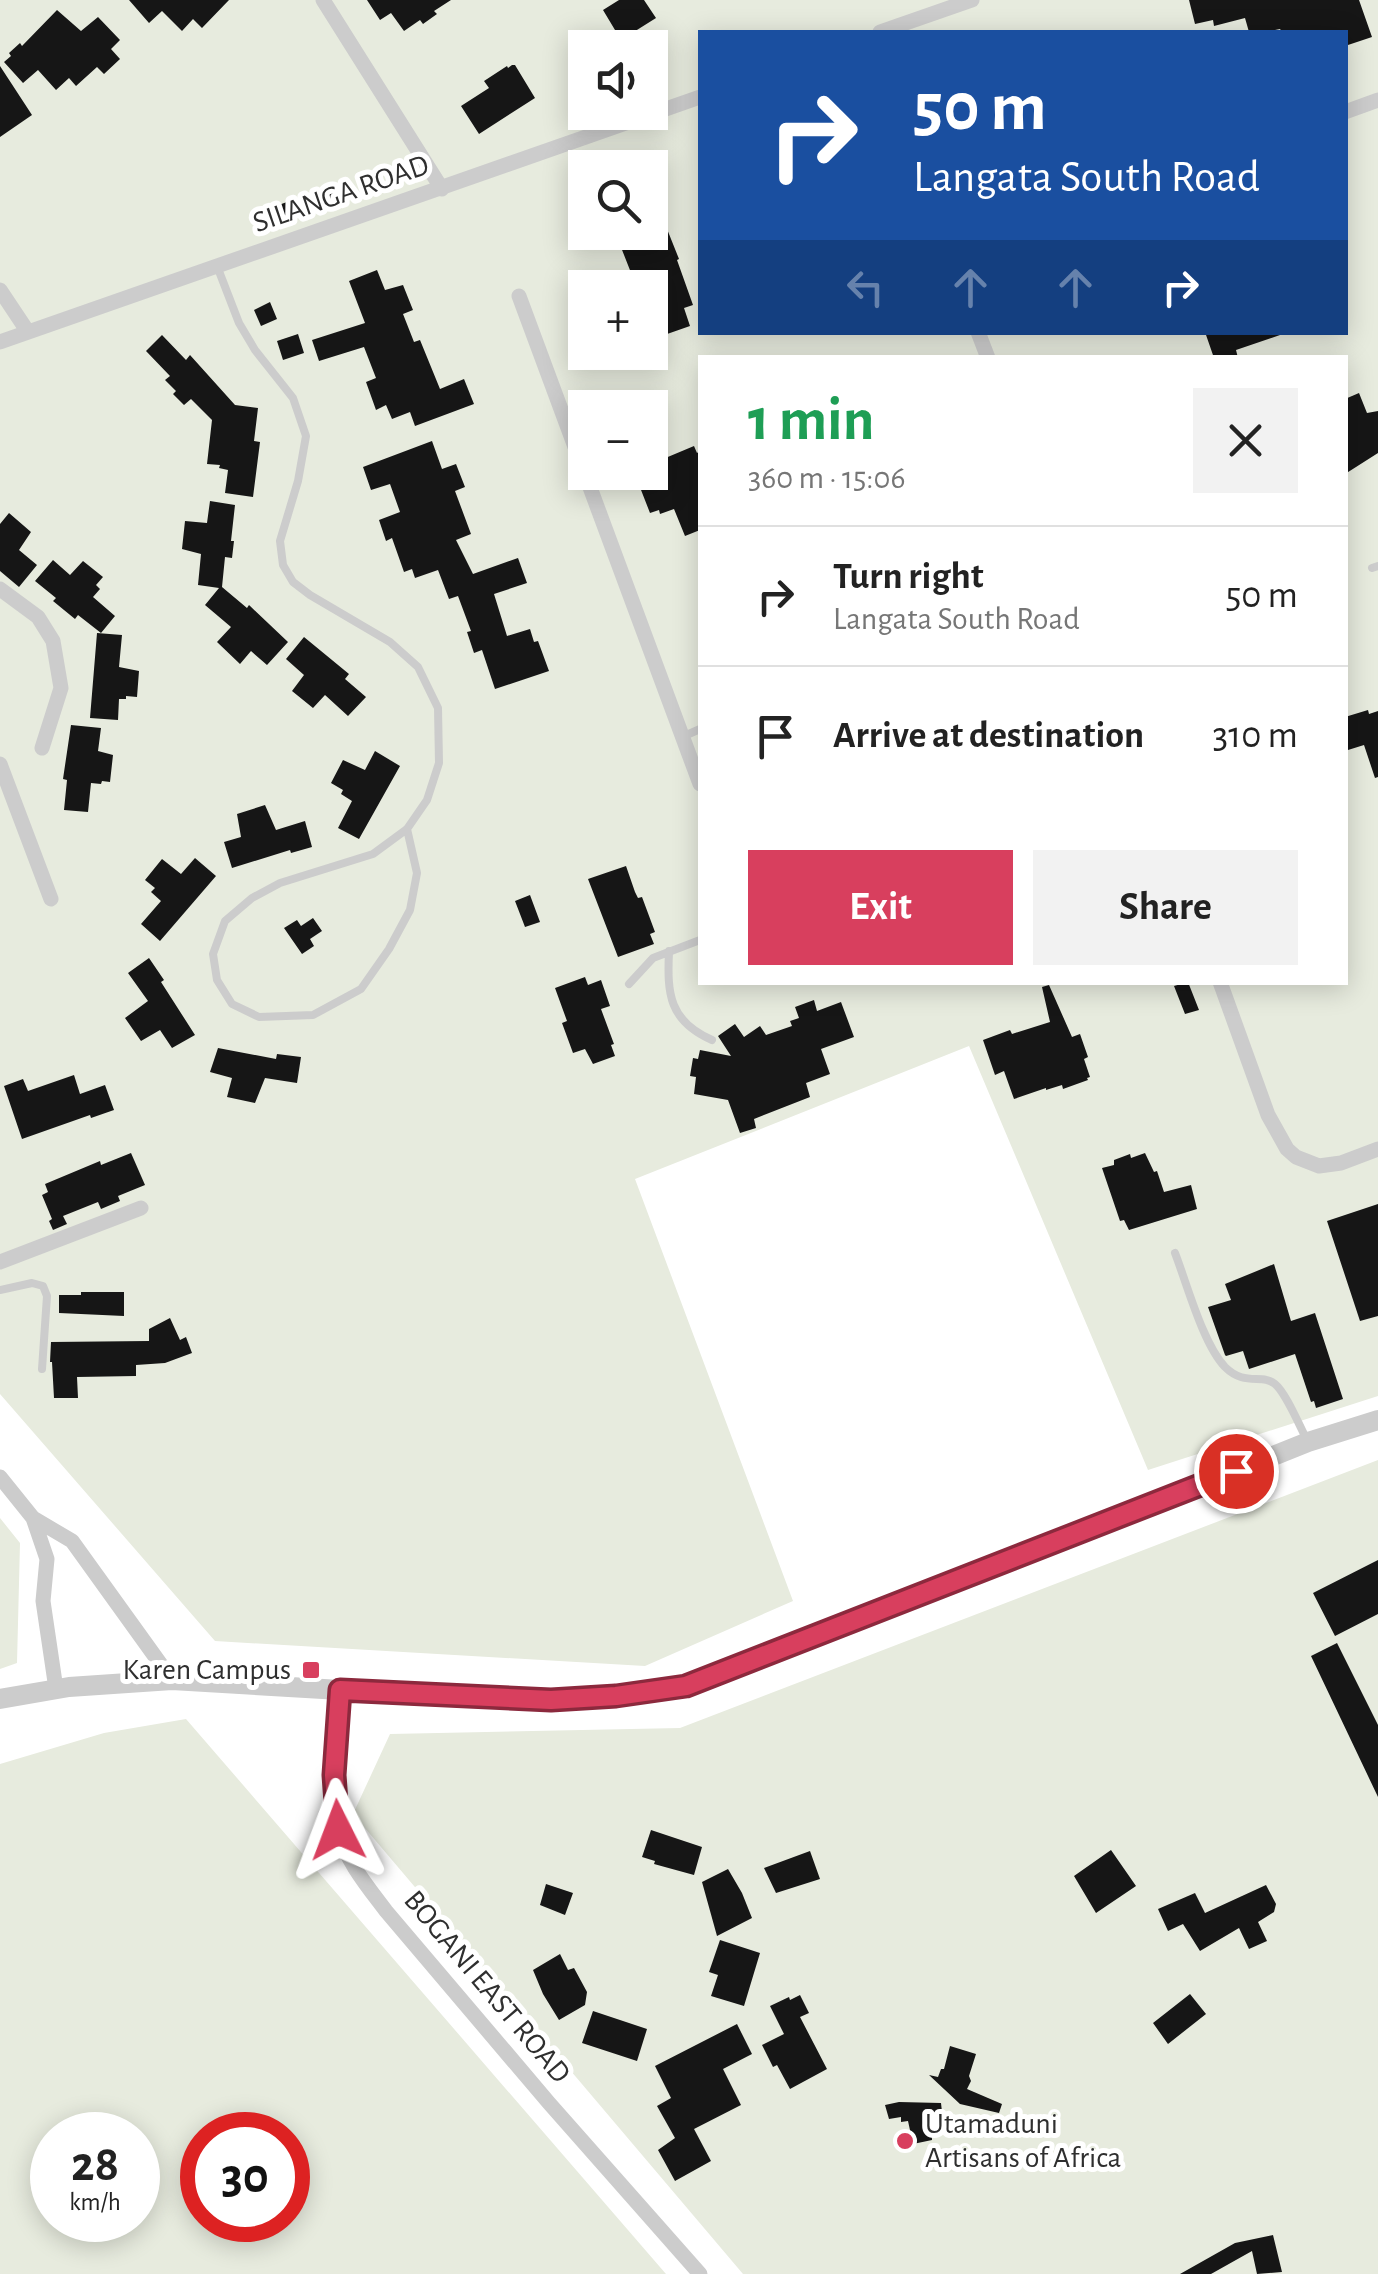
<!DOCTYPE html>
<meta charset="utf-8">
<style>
body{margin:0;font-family:"Alegreya Sans",sans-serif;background:#f2f2f2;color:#222;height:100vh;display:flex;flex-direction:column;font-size:38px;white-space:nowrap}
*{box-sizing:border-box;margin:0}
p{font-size:32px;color:#767676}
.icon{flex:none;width:55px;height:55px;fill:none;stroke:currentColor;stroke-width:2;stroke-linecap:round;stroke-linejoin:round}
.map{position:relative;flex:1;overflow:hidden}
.side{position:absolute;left:698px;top:355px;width:650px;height:630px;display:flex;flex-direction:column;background:#fff;border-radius:0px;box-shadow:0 5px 25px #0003}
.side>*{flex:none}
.banner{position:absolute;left:698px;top:30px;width:650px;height:305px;border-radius:0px;box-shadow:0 5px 25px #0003;background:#1a4fa0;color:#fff;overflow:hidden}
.buttons{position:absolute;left:568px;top:30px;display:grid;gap:20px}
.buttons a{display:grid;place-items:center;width:100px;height:100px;border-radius:0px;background:#fff;box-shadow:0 5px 25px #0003;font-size:50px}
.speed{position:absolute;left:30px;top:2112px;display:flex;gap:20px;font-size:50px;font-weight:700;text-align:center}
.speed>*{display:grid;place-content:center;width:130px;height:130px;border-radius:50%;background:#fff;box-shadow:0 5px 25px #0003;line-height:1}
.speed small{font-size:25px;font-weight:400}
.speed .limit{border:15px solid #d22;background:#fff;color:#111}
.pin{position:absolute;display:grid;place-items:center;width:85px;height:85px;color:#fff;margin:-42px;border:5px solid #fff;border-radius:50%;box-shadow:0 2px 10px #0007}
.me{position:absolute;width:110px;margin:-55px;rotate:357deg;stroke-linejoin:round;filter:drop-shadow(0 0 8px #0008)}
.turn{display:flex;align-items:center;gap:35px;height:210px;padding:0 50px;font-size:45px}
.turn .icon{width:130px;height:130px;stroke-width:2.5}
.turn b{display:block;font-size:70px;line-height:85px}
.lanes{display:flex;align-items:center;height:95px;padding:0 50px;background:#0003;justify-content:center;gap:50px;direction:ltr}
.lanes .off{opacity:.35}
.round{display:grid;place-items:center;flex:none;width:105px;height:105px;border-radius:0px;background:#f2f2f2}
.head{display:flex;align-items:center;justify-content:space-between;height:170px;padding:0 50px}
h1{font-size:60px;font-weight:700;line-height:75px;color:#1e9e55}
.action{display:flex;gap:20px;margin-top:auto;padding:20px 50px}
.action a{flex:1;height:115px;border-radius:0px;background:#d83f5e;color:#fff;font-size:40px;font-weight:700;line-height:115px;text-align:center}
.action a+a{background:#f2f2f2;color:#222}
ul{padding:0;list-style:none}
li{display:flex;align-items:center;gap:30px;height:140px;padding:0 50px;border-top:2px solid #e0e0e0}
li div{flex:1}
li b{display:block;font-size:38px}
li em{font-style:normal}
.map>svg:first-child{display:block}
.green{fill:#e7ebde;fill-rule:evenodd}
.building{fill:#161616}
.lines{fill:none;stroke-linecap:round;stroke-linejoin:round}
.service{stroke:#ccc;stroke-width:8}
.minor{stroke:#ccc;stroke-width:15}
.tertiary{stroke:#ccc;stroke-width:20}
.route-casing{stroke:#8c293d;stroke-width:25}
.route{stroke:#d83f5e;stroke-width:18}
.poi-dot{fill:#d83f5e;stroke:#fff;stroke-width:4}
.labels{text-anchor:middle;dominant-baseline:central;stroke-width:10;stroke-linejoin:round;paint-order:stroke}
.street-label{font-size:30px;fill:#2f2f2f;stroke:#fff}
.poi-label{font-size:30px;fill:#2f2f2f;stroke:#fff;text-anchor:end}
</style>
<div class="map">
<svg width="1378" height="2274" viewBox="0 0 1378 2274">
<rect width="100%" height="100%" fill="#fff"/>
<path class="green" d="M0 0H1378V1396L1148 1470 969 1046 635 1179 793 1601 645 1666 215 1641 0 1394ZM700 32H1345V332H700ZM585 48H650V112H585ZM585 168H650V232H585ZM585 288H650V352H585ZM700 358H1345V982H700ZM585 408H650V472H585Z
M1378 1460V2274H743L353 1814 390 1734 680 1728Z
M0 1518 20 1543 17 1663 0 1669Z
M186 1719 666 2274H0V1764L104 1733ZM52 2135H138V2220H52ZM202 2135H288V2220H202Z"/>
<path class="building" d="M129 0H229L202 28 193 19 182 31 162 11 149 23Z
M367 0H451L434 11 437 14 423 24 420 20 404 31 391 13 380 20Z
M619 0H644L656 18 621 40 603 10Z
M1189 0H1359L1372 37 1345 46V32H1282L1280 29 1265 32H1249L1245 18 1214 26 1213 20 1195 24Z
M57 10 81 31 98 17 120 40 111 49 120 59 104 74 97 67 76 86 69 78 56 90 38 70 23 83 4 62 11 56 9 53 20 43 22 46Z
M512 65H515L535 98 479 134 461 106 489 88 484 81 507 66 508 68Z
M0 66 32 115 0 137Z
M340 183 346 199 279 224 273 207Z
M667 229 679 259 677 260 693 305 684 308 690 326 650 340V288H637L615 232H641L643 238Z
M377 270 385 290 403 285 413 310 403 314 414 342 420 340 440 389 464 379 474 404 415 426 410 412 392 419 386 405 376 410 366 382 376 378 364 347 319 361 312 340 365 323 349 281Z
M270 302 277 319 261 326 254 310Z
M1205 332H1280V335L1236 350 1238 358H1214Z
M298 334 304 353 283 360 277 341Z
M162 335 186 360 190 355 235 405 258 408 254 441 260 442 253 497 225 493 228 470 219 468 220 465 207 464 212 420 191 399 184 405 173 394 176 391 165 380 170 376 146 351Z
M1359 393 1367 413 1378 411V453L1345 474V399Z
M432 441 442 469 456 464 465 487 455 491 471 534 456 540 473 574 518 558 527 583 494 594 507 636 530 629 534 642 538 641 549 671 495 689 482 650 474 653 467 632 471 631 458 596 449 599 438 570 415 578 412 569 404 572 392 538 386 541 379 520 400 512 390 484 371 490 363 467Z
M694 446 697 453 700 451V530L685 536 674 509 660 514 659 510 650 513 634 472H650V460L662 456 663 459Z
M210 501 235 505 231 541H234L232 558 225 557 222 587 247 608 249 605 288 642 267 665 251 651 240 664 217 642 231 627 205 605 219 588 198 585 201 554 182 549 185 521 207 523Z
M9 513 31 532 19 550 37 565 19 587 0 571V524Z
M53 560 70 575 83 561 103 577 96 585 100 589 93 597 115 616 101 633 78 615 75 619 53 601 56 598 35 581Z
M97 633 122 635 119 667 139 671 137 697 126 696V699H119L118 720 90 718Z
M304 637 349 674 345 679 366 697 348 716 325 695 313 708 292 691 304 675 286 659Z
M1368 710 1369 714 1378 711V777L1375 778 1364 745 1348 750 1345 742V717Z
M71 725 101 728 98 751 113 755 110 782 102 781 101 784 91 783 88 812 64 810 67 780 63 779Z
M375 751 400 766 359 839 338 828 352 801 341 794 343 790 331 783 343 760 365 770Z
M265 805 276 830 305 821 312 847 291 853 290 850 232 868 224 842 241 837 237 814Z
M195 858 216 876 160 941 141 924 161 901 151 892 155 888 145 880 162 859 181 874Z
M626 866 635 892 638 898 642 897 655 932 650 934 654 944 618 957 588 879Z
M530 895 540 922 525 927 515 901Z
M313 918 322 931 310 939 314 946 302 954 284 928 297 920 301 926Z
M149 958 164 980 161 982 195 1035 172 1048 160 1030 141 1041 125 1018 148 1001 128 973Z
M585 977 588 985 601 980 610 1006 601 1009 614 1044 611 1045 615 1056 593 1064 585 1049 573 1053 562 1023 567 1021 555 988Z
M1188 982 1199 1010 1185 1014 1174 986Z
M1049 985 1072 1037 1080 1034 1088 1057 1084 1059 1090 1077 1087 1078 1088 1080 1063 1089 1062 1085 1046 1090V1088L1014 1099 1004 1071 995 1075 983 1040 1010 1030 1012 1034 1050 1022 1042 987Z
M814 1000 817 1011 841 1002 854 1037 821 1049 830 1074 806 1083 810 1097 754 1119 756 1128 740 1133 728 1100 694 1094 696 1077 690 1076 693 1058 698 1059 700 1050 731 1056 718 1036 735 1024 744 1037 760 1026 766 1035 792 1026 790 1021 799 1018 795 1007Z
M218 1048 276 1059 277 1054 301 1057 297 1083 265 1078 255 1103 227 1097 232 1078 210 1072Z
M74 1075 80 1094 105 1085 114 1110 91 1118 90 1115 22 1139 4 1086 23 1079 28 1091Z
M131 1153 145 1185 118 1196 120 1201 101 1209 98 1202 63 1216 67 1224 53 1230 49 1221 52 1219 42 1195 48 1192 45 1184 100 1161 101 1165Z
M1145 1153 1154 1172 1157 1171 1164 1192 1191 1185 1197 1209 1129 1230 1124 1220 1120 1221 1102 1168 1114 1165V1160L1130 1154 1131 1158Z
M1378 1204V1316L1360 1321 1327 1221Z
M1274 1264 1291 1321 1315 1313 1343 1399 1316 1408 1314 1401 1311 1402 1295 1354 1249 1369 1243 1351 1226 1356 1225 1355 1208 1307 1231 1300 1225 1284Z
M81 1292H124V1316L59 1313V1295H81Z
M170 1318 180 1340 186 1337 192 1353 165 1363 136 1365V1376L77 1377 78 1398H54L52 1362H50L51 1342 149 1341V1329Z
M1378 1560V1614L1335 1636 1313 1593Z
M1337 1643 1378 1725V1797L1311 1656Z
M651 1830 702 1847 694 1875 654 1864 655 1861 642 1857Z
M1111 1850 1136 1886 1096 1913 1074 1876Z
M810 1851 820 1879 776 1893 764 1868Z
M728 1869 742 1893 752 1918 717 1936 702 1882Z
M546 1884 573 1893 565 1915 540 1905Z
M1266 1885 1276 1904 1274 1912 1258 1922 1267 1941 1249 1949 1239 1928 1200 1951 1183 1924 1168 1931 1158 1909 1195 1893 1205 1913Z
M720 1940 760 1953 744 2006 711 1996 718 1975 709 1972Z
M560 1954 568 1970 574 1968 587 1992 585 2005 559 2020 543 1994 533 1970Z
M1190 1994 1206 2014 1168 2044 1153 2023Z
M800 1995 809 2013 800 2017 827 2069 790 2089 777 2065 773 2067 762 2045 784 2034 770 2006 789 1997 790 2000Z
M593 2011 647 2029 637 2061 582 2043Z
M737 2024 752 2054 723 2069 741 2105 694 2129 711 2161 675 2181 658 2150 675 2138 657 2106 671 2098 655 2066Z
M950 2046 976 2054 969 2076 971 2081 967 2089 1002 2104 999 2113 960 2104 929 2075 938 2077 941 2069H944Z
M899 2102 941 2103 942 2112 931 2113 932 2140 913 2144 908 2121 901 2122V2117L889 2119 885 2105Z
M1273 2235 1282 2272 1257 2274 1252 2251 1211 2274H1180L1235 2243Z"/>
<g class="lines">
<path class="service" d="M217 266 239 323 255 350 293 398 306 436 298 481 280 541 283 565 293 582 310 595 390 642 418 667 438 708 439 763 427 800 407 829 373 854 280 883 252 898 225 921 213 954 217 980 232 1004 259 1017 313 1015 361 989 389 949 410 910 417 873 407 829
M1372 568 1378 566
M682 737 700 729
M669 951C667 994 669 1021 712 1040
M629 984 653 958 700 940
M1175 1253C1187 1284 1203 1344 1225 1367 1245 1387 1262 1373 1275 1384 1286 1393 1299 1425 1306 1438
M0 1290 32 1283 43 1286 47 1296 42 1369"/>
<path class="minor" d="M323 0 442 189
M880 32 972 0
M1345 112 1378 100
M0 290 28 332
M519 296 700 784
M978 332 988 358
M0 342 700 97
M0 589 38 617 53 641 61 688 42 748
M0 764 51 899
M1220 982 1268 1115 1287 1149 1296 1157 1319 1166 1341 1163 1378 1149
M0 1262 141 1208
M0 1477 33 1518 47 1559 43 1601 56 1689
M33 1518 72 1541 172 1680
M340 1690C337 1730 327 1793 338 1831 346 1861 368 1887 386 1911L549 2103 700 2274"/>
<path class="tertiary" d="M0 1699 69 1687 172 1680 340 1690 551 1700 616 1696 686 1686 1091 1529 1308 1442 1378 1420"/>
</g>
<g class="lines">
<g class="route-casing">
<path id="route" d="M338 1830 334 1775 340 1690 551 1700 616 1696 686 1686 1236 1471"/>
</g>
<use href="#route" class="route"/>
</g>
<g class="poi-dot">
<rect x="301" y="1660" width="20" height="20" rx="5"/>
<circle cx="905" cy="2141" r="10"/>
</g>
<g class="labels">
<g class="street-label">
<text transform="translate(341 194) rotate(-19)">SILANGA ROAD</text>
<text transform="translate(487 1987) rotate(50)">BOGANI EAST ROAD</text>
</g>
<g class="poi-label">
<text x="291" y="1670">Karen Campus</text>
<text x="925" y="2124" text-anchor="start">Utamaduni<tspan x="925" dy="34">Artisans of Africa</tspan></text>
</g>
</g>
</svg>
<div class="buttons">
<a><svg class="icon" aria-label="sound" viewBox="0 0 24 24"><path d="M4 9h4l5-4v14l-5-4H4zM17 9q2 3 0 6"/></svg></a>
<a><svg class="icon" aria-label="search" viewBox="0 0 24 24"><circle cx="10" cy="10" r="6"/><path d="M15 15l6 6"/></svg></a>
<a>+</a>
<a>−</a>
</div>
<div class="speed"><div>28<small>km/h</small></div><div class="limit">30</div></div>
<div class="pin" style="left:1236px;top:1471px;background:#d93025"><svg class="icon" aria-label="arrive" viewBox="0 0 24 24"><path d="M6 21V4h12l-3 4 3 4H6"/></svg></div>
<svg class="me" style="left:338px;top:1830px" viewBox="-20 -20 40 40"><path d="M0-17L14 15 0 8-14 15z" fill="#d83f5e" stroke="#fff" stroke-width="4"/></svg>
<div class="banner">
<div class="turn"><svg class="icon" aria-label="right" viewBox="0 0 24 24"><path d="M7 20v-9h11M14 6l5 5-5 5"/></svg><div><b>50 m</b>Langata South Road</div></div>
<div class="lanes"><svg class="icon off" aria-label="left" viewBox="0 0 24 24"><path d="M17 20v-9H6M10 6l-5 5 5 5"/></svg><svg class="icon off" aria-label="ahead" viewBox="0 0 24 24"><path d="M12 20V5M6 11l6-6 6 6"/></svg><svg class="icon off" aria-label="ahead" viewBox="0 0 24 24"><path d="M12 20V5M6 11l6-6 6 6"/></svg><svg class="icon" aria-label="right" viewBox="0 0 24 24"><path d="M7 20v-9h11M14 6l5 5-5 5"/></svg></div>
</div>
<section class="side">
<div class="head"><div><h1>1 min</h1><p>360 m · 15:06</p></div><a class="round"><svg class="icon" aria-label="close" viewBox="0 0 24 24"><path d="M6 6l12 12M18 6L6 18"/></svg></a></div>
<ul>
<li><svg class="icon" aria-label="right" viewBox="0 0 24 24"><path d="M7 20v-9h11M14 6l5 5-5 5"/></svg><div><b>Turn right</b><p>Langata South Road</p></div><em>50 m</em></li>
<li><svg class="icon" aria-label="arrive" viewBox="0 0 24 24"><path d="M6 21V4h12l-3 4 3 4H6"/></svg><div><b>Arrive at destination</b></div><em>310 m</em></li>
</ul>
<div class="action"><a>Exit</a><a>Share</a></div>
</section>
</div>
